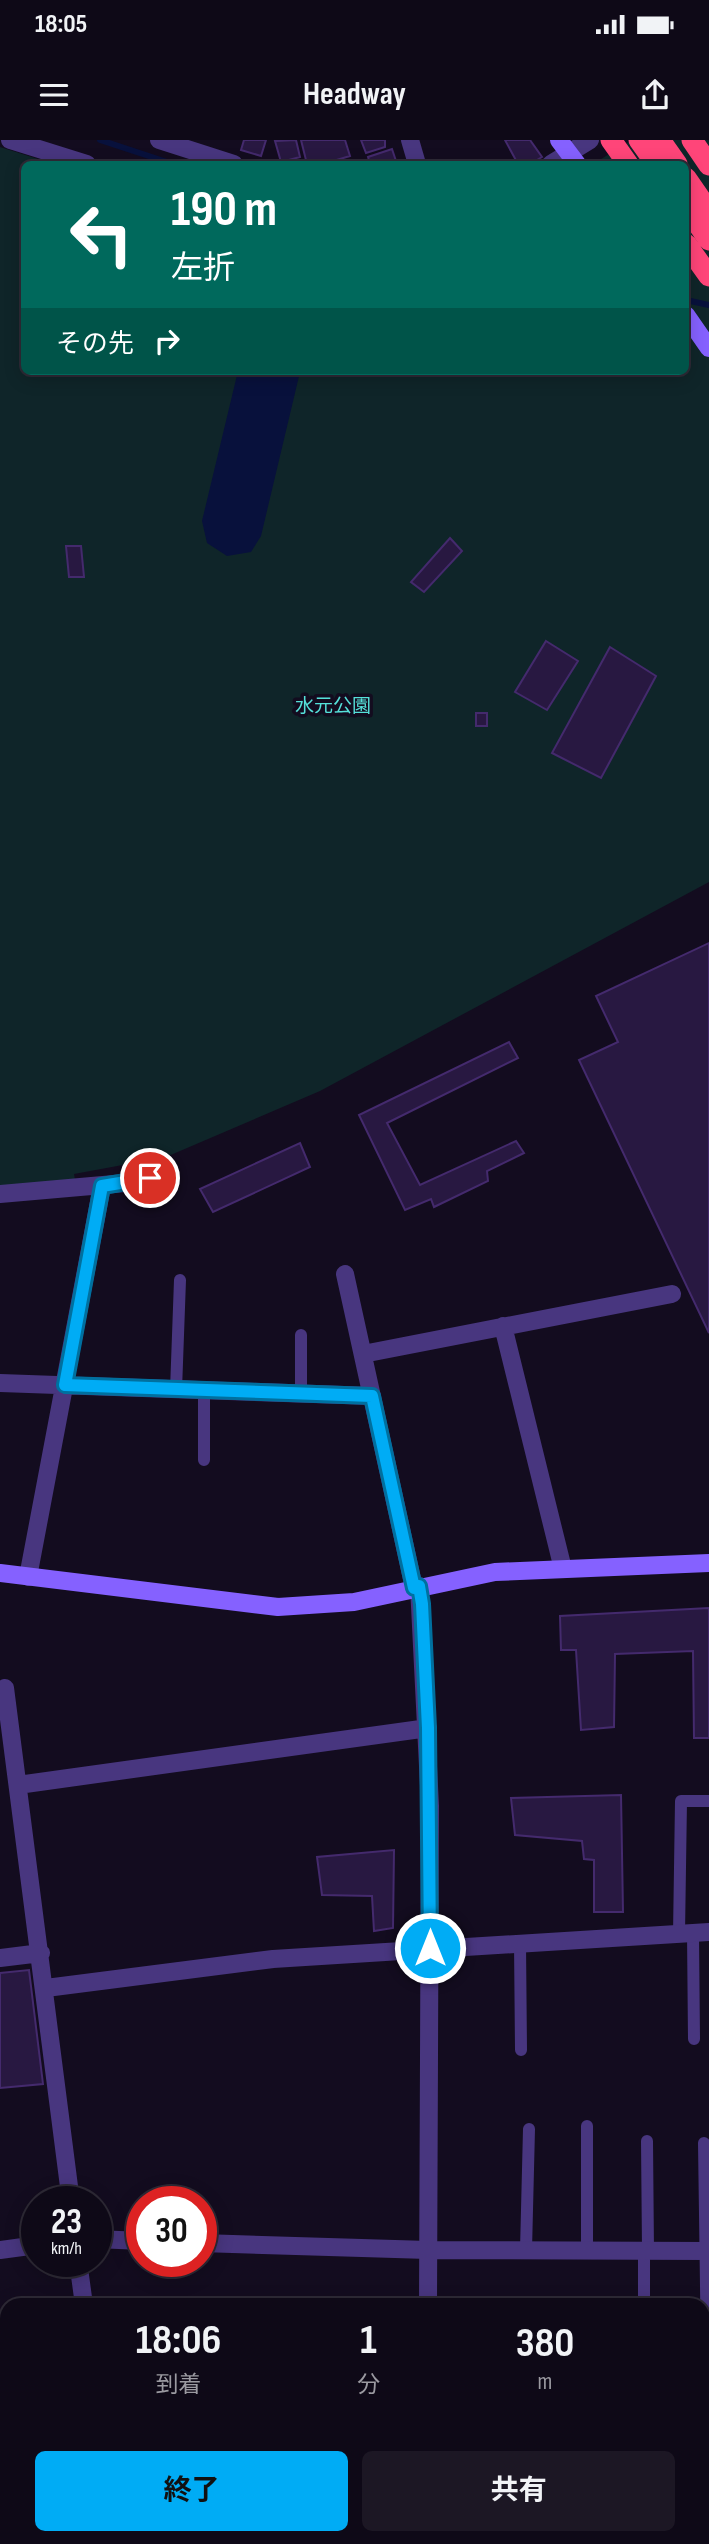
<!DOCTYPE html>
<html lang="ja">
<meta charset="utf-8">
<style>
body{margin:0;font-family:"Sofia Sans Condensed","Noto Sans JP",sans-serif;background:#1c1724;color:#f1f3f6;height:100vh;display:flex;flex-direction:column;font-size:26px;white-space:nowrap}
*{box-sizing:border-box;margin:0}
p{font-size:23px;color:#9b9aa1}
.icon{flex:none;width:38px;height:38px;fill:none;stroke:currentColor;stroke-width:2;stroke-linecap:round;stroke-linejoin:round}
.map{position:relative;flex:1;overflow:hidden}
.drawer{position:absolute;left:0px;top:2158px;width:710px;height:247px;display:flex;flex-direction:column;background:#0e0917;border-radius:21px 21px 0 0;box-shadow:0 4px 18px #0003,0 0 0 2px #2e2a36}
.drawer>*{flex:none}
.hud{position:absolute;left:21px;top:21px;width:668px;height:214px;border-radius:10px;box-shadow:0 4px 18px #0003,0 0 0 2px #2e2a36;background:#00695c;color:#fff;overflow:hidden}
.speed{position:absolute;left:21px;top:2046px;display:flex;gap:14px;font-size:35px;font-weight:700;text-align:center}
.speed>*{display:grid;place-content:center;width:91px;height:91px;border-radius:50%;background:#0e0917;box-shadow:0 4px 18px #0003,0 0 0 2px #2e2a36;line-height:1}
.speed small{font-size:18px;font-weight:400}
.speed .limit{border:10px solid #d22;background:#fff;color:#111}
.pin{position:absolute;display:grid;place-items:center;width:60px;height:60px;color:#fff;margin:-30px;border:4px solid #fff;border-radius:50%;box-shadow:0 2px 7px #0007}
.me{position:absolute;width:77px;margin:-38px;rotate:0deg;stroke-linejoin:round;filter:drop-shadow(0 0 5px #0008)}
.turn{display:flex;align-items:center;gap:24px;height:147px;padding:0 35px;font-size:32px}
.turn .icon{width:91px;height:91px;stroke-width:2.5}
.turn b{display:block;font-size:49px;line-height:60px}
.then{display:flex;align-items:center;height:66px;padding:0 35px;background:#0003;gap:14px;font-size:26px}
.eta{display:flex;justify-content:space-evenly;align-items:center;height:119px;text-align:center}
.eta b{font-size:42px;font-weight:700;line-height:49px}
.primary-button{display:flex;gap:14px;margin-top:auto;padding:14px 35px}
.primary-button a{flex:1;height:80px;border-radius:10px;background:#00acf5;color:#111;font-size:28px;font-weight:700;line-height:80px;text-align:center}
.primary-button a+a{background:#1c1724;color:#f1f3f6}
.status{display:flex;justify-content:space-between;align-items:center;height:49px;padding:0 35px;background:#0e0917;direction:ltr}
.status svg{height:19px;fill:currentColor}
header{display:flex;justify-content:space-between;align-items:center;height:91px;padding:0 35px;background:#0e0917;font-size:32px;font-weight:700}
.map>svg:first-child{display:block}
.green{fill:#0f2529}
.water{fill:#08113c}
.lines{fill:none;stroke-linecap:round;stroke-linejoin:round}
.stream{stroke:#08113c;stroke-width:6}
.building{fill:#281841;stroke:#442a6d;stroke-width:2}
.lane{stroke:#48367f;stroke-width:12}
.street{stroke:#48367f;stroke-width:18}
.secondary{stroke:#8561ff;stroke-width:18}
.highway{stroke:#ff4579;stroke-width:21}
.route-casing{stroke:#00709f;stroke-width:18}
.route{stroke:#00acf5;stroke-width:12}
.labels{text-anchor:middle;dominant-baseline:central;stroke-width:7;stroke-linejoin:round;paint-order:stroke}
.park-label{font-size:19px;fill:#55e0d9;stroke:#130c1f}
</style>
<div class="status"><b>18:05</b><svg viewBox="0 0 49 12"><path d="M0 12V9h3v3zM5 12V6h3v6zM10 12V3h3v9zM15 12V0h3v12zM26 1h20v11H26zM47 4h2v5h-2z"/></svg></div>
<header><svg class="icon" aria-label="menu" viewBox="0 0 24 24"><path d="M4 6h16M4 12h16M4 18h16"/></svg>Headway<svg class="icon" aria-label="share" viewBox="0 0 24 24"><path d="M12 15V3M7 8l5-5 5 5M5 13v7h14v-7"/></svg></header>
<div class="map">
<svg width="709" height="2404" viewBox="0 0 709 2404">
<rect width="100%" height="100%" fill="#130c1f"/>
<path class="green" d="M632 0H709V742L320 951 166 1017 74 1034 75 1040 0 1049V7L54 24H24V231H686V24H593Z"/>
<path class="water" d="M238 231 300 232 261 396 251 412 227 416 207 403 202 381Z"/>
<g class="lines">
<path class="stream" d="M100 0 173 24
M686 160 709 165"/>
</g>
<path class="building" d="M244 0H266L261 16 241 10Z
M296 0 300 17 281 22 275 1Z
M301 0H345L350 16 323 24H292L306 20Z
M361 0H385V7L366 13Z
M505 0H530L542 17 530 24H518Z
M392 9 397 24H370L368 17Z
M450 398 462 411 424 452 411 442Z
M66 406H81L84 437H69Z
M546 501 578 521 547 570 515 552Z
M610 507 656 536 601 638 552 613Z
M476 573H487V586H476Z
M709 803V1193L579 920 618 902 596 856Z
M509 902 518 918 387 983 420 1045 516 1001 524 1013 487 1031 488 1041 434 1067 431 1059 405 1070 359 975Z
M300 1003 310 1027 213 1072 200 1049Z
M709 1468V1598H694L693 1511 615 1514 614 1587 581 1590 576 1510H561L560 1476Z
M621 1655 623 1772H594V1720L584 1719 582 1701 515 1695 511 1658Z
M394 1710 393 1788 374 1791 372 1756 322 1755 317 1717Z
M29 1830 43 1944 0 1948V1833Z"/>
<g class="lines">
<path class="lane" d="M176 1250 180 1140
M204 1251V1320
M301 1254V1195
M693 1793 694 1899
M679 1794 681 1661H709
M520 1803 521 1910
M587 1986V2110
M647 2001 648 2111
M704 2003 707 2218
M526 2110 529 1989
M644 2111V2165"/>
<path class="street" d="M10 0 87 24
M159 0 234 24
M410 0 417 24
M551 24 590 0
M0 1054 137 1042 165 1035
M345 1134 414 1448
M503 1186 563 1429
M363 1214 672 1154
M0 1243 372 1256
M28 1437 102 1046
M419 1446 430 1666 428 2165
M5 1548 71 2062
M18 1645 428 1588
M0 1818 41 1813
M46 1848 273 1819 709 1792
M96 2099 142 2101
M201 2103 428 2110 709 2111
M0 2110 37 2105
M78 2121 84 2165
M117 2398 118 2404
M428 2404V2398"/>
<path class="secondary" d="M559 0 577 24
M686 175 709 208
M0 1433 278 1467 354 1462 495 1432 709 1423"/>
<path class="highway" d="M611 0 628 24
M639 0 656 24
M660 0 677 24
M692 0 709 25
M686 38 709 71
M686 67 709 100
M686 104 709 136"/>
</g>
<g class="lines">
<g class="route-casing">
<path id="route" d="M150 1038 102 1046 65 1245 372 1256 414 1448 419 1446 422 1464 428 1588 430 1808"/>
</g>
<use href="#route" class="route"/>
</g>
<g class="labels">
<g class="park-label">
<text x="333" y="566">水元公園</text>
</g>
</g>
</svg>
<div class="speed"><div>23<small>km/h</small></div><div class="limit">30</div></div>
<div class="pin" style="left:150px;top:1038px;background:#d93025"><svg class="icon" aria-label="arrive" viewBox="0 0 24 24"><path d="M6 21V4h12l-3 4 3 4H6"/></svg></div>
<svg class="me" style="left:430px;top:1808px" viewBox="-20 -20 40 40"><circle r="17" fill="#00acf5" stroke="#fff" stroke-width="3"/><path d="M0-11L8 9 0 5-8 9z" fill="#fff"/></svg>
<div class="hud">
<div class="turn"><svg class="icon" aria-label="left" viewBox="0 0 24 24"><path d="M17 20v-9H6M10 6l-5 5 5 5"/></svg><div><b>190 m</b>左折</div></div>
<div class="then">その先<svg class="icon" aria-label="right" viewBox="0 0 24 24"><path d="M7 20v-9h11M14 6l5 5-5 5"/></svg></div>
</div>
<section class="drawer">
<div class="eta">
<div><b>18:06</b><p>到着</p></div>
<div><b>1</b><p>分</p></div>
<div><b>380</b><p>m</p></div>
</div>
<div class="primary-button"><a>終了</a><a>共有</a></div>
</section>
</div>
